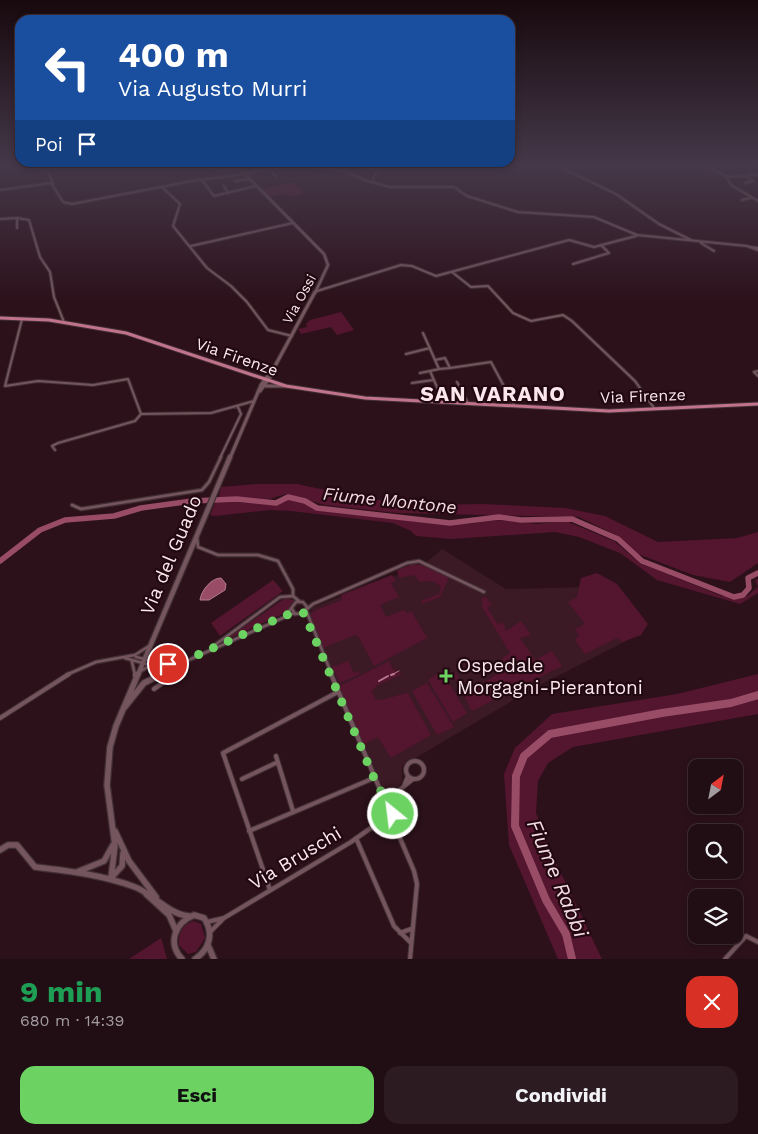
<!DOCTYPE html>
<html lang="it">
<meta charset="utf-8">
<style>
body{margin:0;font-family:"Work Sans",sans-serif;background:#2d1b22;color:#f1f3f6;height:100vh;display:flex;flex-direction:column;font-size:19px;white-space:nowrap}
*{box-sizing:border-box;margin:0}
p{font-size:16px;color:#a29ca0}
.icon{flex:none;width:28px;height:28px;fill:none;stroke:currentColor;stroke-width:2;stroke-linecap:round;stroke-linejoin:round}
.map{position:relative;height:959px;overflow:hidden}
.panel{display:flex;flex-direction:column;background:#210d14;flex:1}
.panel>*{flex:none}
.guide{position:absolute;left:15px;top:15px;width:500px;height:152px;border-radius:15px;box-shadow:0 2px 8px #0003,0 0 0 1px #3e2d34;background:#1a4fa0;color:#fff;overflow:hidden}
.needle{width:32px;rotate:32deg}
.tools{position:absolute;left:688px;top:759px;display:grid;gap:10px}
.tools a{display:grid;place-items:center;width:55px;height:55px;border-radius:10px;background:#210d14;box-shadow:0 2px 8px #0003,0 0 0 1px #3e2d34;font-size:25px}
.pin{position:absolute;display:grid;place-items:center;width:42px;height:42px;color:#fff;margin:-21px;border:2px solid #fff;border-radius:50%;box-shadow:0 1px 5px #0007}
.me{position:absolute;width:55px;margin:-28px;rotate:331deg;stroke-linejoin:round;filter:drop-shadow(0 0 4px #0008)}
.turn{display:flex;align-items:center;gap:18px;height:105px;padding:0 20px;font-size:22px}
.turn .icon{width:65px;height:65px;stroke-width:2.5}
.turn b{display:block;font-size:35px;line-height:42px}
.then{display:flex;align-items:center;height:48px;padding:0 20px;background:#0003;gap:10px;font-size:19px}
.round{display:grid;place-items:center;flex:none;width:52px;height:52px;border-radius:15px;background:#2d1b22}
.head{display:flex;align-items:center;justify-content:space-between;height:85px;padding:0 20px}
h1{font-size:30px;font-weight:700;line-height:38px;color:#1e9e55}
.button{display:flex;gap:10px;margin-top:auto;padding:10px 20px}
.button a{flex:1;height:58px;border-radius:15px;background:#6cd362;color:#111;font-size:20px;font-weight:700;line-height:58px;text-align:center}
.button a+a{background:#2d1b22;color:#f1f3f6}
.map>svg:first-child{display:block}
.built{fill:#3b1925}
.green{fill:#54152e}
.water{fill:#984c66;stroke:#b67a8e}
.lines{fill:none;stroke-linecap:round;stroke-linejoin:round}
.stream-far1{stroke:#b67a8e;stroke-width:1}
.stream{stroke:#b67a8e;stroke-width:2}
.river-far1{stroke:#984c66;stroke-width:5.5}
.river{stroke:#984c66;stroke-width:8}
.street-far2-casing{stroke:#412f34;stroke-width:4}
.street-far1-casing{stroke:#412f34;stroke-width:5}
.street-casing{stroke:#412f34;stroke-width:6}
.secondary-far3-casing{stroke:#412f34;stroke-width:4.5}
.secondary-far2-casing{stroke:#412f34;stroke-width:5}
.secondary-far1-casing{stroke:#412f34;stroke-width:7}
.secondary-casing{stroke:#412f34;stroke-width:8}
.primary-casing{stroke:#412f34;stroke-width:5}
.street-far2{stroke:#74545d;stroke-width:2}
.street-far1{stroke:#74545d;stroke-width:2.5}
.street{stroke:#74545d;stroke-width:4}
.secondary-far3{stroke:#74545d;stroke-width:2.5}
.secondary-far2{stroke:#74545d;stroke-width:3}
.secondary-far1{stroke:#74545d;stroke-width:4.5}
.secondary{stroke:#74545d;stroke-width:5.5}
.primary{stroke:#c1738c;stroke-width:3}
.route{stroke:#6cd362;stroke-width:9;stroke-dasharray:0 16.2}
.poi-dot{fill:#6cd362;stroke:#220811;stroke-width:2}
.labels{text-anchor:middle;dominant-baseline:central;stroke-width:4.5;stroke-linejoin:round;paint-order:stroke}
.far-street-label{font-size:14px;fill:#fbe7ec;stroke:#220811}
.street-label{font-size:16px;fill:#fbe7ec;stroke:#220811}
.water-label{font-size:18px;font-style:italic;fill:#f3dbe1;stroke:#220811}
.near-street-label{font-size:19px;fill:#fbe7ec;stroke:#220811}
.near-poi-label{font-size:19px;fill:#fbe7ec;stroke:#220811;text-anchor:start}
.district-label{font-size:21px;font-weight:bold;letter-spacing:1px;fill:#fbe7ec;stroke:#220811}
.near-water-label{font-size:21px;font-style:italic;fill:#f3dbe1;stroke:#220811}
</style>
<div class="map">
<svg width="758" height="959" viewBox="0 0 758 959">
<rect width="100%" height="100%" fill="#2c111a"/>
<path class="built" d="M442 549 506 589 588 587 636 636 534 688 402 766V781L389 803 309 615 313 607 422 566Z"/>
<path class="green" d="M292 182 304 193 290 197 285 193 269 197 261 190Z
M341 312 354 330 337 335 331 327 301 334 298 329 307 327 306 324 310 320Z
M257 484H297L368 499 436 505 483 504 565 508 605 516 658 542 737 538 758 532V563L730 582 693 575 638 554 614 534 579 517 396 513 325 505 287 494 269 499 219 497 221 487Z
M288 499 305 503 317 510 437 524H467L497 520 537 524 566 521 614 541 640 563 722 596H747L758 587 755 580 758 579V593L740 604 657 580 620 553 579 537 555 532 451 539 416 536 411 531 393 523 291 511 270 510 215 516 210 515 216 501 277 504Z
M413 564 425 565 449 577 440 597 422 604 421 601 439 594 441 587C435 580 429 581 420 582L414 575 399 578 397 570Z
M597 573 617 584 648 624 641 635 622 642 617 638 585 654 575 640 579 635 575 629 585 624 568 602 577 597 581 578Z
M392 575 396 581 391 583 399 597 380 605 386 617 404 610 409 614 408 612H412L427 638 374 666 358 636 355 635 323 648 309 615 316 610 342 600 341 595Z
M273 580 283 591 220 636 211 623Z
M486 597 492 605 487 607 498 625 503 622 506 631 521 621 531 635 520 638 535 660 552 651 562 666 472 711 452 673 456 672 463 686 467 684 471 690 475 688 507 668 502 658 510 653 482 607 483 603 481 599Z
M285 598 294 600 287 612 222 642Z
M348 661 354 673 363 669 358 671 360 674 340 683 332 667Z
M389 661 393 669 402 674 376 686 372 692 376 700C383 701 399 694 408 693L431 735 391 758 378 737 363 745 338 687Z
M440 672 445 676 467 713 453 722 428 680Z
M758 674V714L573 747 548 763 538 781 536 813 549 848 602 959H558L509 845 504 774 515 748 552 714 677 694Z
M427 683 454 727 437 735 412 691Z
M194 921 201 924 205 938 196 952 188 954 179 945C178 934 182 924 194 921Z
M161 938 167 959H129Z"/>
<path class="water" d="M221 578 226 584 225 590 209 600H200C201 591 211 578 221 578Z"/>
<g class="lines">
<path class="stream-far1" d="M372 182 379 167
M391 675 399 671"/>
<path class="stream" d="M391 675 394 674
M379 681 388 676"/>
<path class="river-far1" d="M0 561 40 530 65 520 114 516 141 508 192 501 237 499 276 503 288 497 305 501 317 508 450 523 499 517 521 520 572 519 618 539 642 561 734 597 743 595 749 588 748 578 758 573"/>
<path class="river" d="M572 959 566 934 546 900 515 826 516 776 524 756 550 734 662 713 731 703 758 695"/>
<g class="street-far2-casing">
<path id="street-far2" d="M47 167 53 184
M208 167H214
M319 167 347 172 367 181 390 187H454L467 196 518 212 594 217 637 235 747 246 758 250
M560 167 616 194 659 224 691 240
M708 167 726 176 731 185 758 201
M268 169 276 176
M219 172 237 168
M249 173 278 167
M745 176 753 181 745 183
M726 177 757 175 751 174
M202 180 214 196 256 186
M235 181 249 179
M224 186 228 193
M162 187 180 204 173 226 207 268 231 286 247 302 268 330 292 336
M0 190 51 183 63 202 72 204 192 181 244 174
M742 200 750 198
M17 218 29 220 40 257 50 272 54 297 64 322
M0 219 17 218V228
M701 243 714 251
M191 246 293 223
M751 247 758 248
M573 264 609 253 601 245
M452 272 471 287 488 286 513 313 531 321 563 315 572 321 635 381 654 408
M317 291 401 265 412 266 436 276 569 240 594 247 636 236
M22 319 5 386 38 381 93 385 128 379 141 414 211 413 254 401
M423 333 439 369 430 371
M406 354 430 348
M435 360 445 358 450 368 439 369
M450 368 491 362 514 405
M758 371 754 372 758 376
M420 373 430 371 443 401
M457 382 468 403
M412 383 433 380
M55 450 52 446 58 443 135 421 141 414
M220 458 241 414 238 407"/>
</g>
<g class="street-far1-casing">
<path id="street-far1" d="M72 505 81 509 202 490 209 482 221 457
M197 537 198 547 218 555H258L278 561 293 589V596
M306 610 332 675
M306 610 313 604 407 563 419 561 484 592
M287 614 296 602H303L307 607 304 613 295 614 292 609
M215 645 280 597 293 596 300 602
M136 657 160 663
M125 658 150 665
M132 662 135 675
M141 671 151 665 182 663 294 613
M66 675 96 662 135 655 149 646
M174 675 187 665 188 660"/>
</g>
<g class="street-casing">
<path id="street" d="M135 674V676
M331 674 387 806
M154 689 175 674
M0 718 69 674
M276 756 293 811
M406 770a9 9 0 1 1 18 0a9 9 0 1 1-18 0Z
M242 779 278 762
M404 786 408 776
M383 797V808
M381 812a6 6 0 1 1 12 0a6 6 0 1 1-12 0Z
M388 806 391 797 413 779
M391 807 394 796
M391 817 414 871 417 884 410 959
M249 831 374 778
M356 838 394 926 410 942
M270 890 223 753 338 692
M207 922 224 918 351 842 385 818
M211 931 223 919
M400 933 411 929
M725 959 746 936 758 942"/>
</g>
<g class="secondary-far3-casing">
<path id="secondary-far3" d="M236 167 243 173
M245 172 249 173 243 174Z
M245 174 324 254 328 265 315 293"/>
</g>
<g class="secondary-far2-casing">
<path id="secondary-far2" d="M266 386H284
M260 391 273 373
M230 458 261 385 275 366 315 292"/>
</g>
<g class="secondary-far1-casing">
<path id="secondary-far1" d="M138 675 230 457
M160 675 182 663"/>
</g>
<g class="secondary-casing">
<path id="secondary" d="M124 708 144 683 162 674
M115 831 129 861 156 897
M0 850 8 845H17L35 867C69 871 103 875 135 887 153 894 170 915 189 916
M77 872 104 861 113 845
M111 878 115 846 107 785 110 747 116 726 138 674
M111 878 122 866 123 853
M146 894 169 915 176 931
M208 945 214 959
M182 959C167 943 175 923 194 915L204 918C214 933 210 949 195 959"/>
</g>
<g class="primary-casing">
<path id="primary" d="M0 318 49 320 126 333 286 386 365 398 609 411 758 404"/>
</g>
<use href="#street-far2" class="street-far2"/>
<use href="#street-far1" class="street-far1"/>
<use href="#street" class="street"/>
<use href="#secondary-far3" class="secondary-far3"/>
<use href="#secondary-far2" class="secondary-far2"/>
<use href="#secondary-far1" class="secondary-far1"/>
<use href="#secondary" class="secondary"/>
<use href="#primary" class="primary"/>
</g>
<linearGradient id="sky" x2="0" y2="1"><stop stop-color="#18090e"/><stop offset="0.55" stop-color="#453849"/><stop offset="1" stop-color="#453849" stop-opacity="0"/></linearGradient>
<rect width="758" height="301" fill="url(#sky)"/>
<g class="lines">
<path class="route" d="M168 664 182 662 286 615 304 613 374 778 393 814"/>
</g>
<path class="poi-dot" d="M443.5 668.5h5v5h5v5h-5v5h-5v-5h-5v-5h5z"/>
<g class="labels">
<g class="far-street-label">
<text transform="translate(299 299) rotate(-61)">Via Ossi</text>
</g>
<g class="street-label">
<text transform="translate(237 357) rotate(19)">Via Firenze</text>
<text transform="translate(643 396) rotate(-2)">Via Firenze</text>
</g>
<g class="water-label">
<text transform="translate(390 500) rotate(6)">Fiume Montone</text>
</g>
<g class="near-street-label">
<text transform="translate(171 555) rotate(-67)">Via del Guado</text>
<text transform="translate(295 858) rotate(-31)">Via Bruschi</text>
</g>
<g class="near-poi-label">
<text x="457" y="665">Ospedale<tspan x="457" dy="22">Morgagni-Pierantoni</tspan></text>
</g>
<g class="district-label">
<text x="493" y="393">SAN VARANO</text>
</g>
<g class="near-water-label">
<text transform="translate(558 878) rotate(67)">Fiume Rabbi</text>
</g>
</g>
</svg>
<div class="tools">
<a><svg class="needle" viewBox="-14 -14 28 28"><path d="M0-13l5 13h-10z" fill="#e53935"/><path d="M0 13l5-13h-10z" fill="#a29ca0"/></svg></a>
<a><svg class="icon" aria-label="search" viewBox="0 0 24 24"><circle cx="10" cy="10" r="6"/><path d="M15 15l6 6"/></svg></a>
<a><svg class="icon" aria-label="layers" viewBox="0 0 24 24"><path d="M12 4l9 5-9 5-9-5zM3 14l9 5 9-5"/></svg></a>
</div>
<div class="pin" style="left:168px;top:664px;background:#d93025"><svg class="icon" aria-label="arrive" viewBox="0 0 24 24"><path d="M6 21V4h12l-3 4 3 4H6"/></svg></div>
<svg class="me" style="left:393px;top:814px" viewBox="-20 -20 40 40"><circle r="17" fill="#6cd362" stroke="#fff" stroke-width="3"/><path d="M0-11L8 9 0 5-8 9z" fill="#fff"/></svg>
<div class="guide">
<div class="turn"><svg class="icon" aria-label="left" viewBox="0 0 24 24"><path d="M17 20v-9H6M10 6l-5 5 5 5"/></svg><div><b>400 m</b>Via Augusto Murri</div></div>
<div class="then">Poi<svg class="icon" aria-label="arrive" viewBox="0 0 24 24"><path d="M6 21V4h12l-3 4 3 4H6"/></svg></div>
</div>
</div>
<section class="panel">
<div class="head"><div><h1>9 min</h1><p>680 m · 14:39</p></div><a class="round" style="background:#d93025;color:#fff"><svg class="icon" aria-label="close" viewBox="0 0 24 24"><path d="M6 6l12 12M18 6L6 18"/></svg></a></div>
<div class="button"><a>Esci</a><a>Condividi</a></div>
</section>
